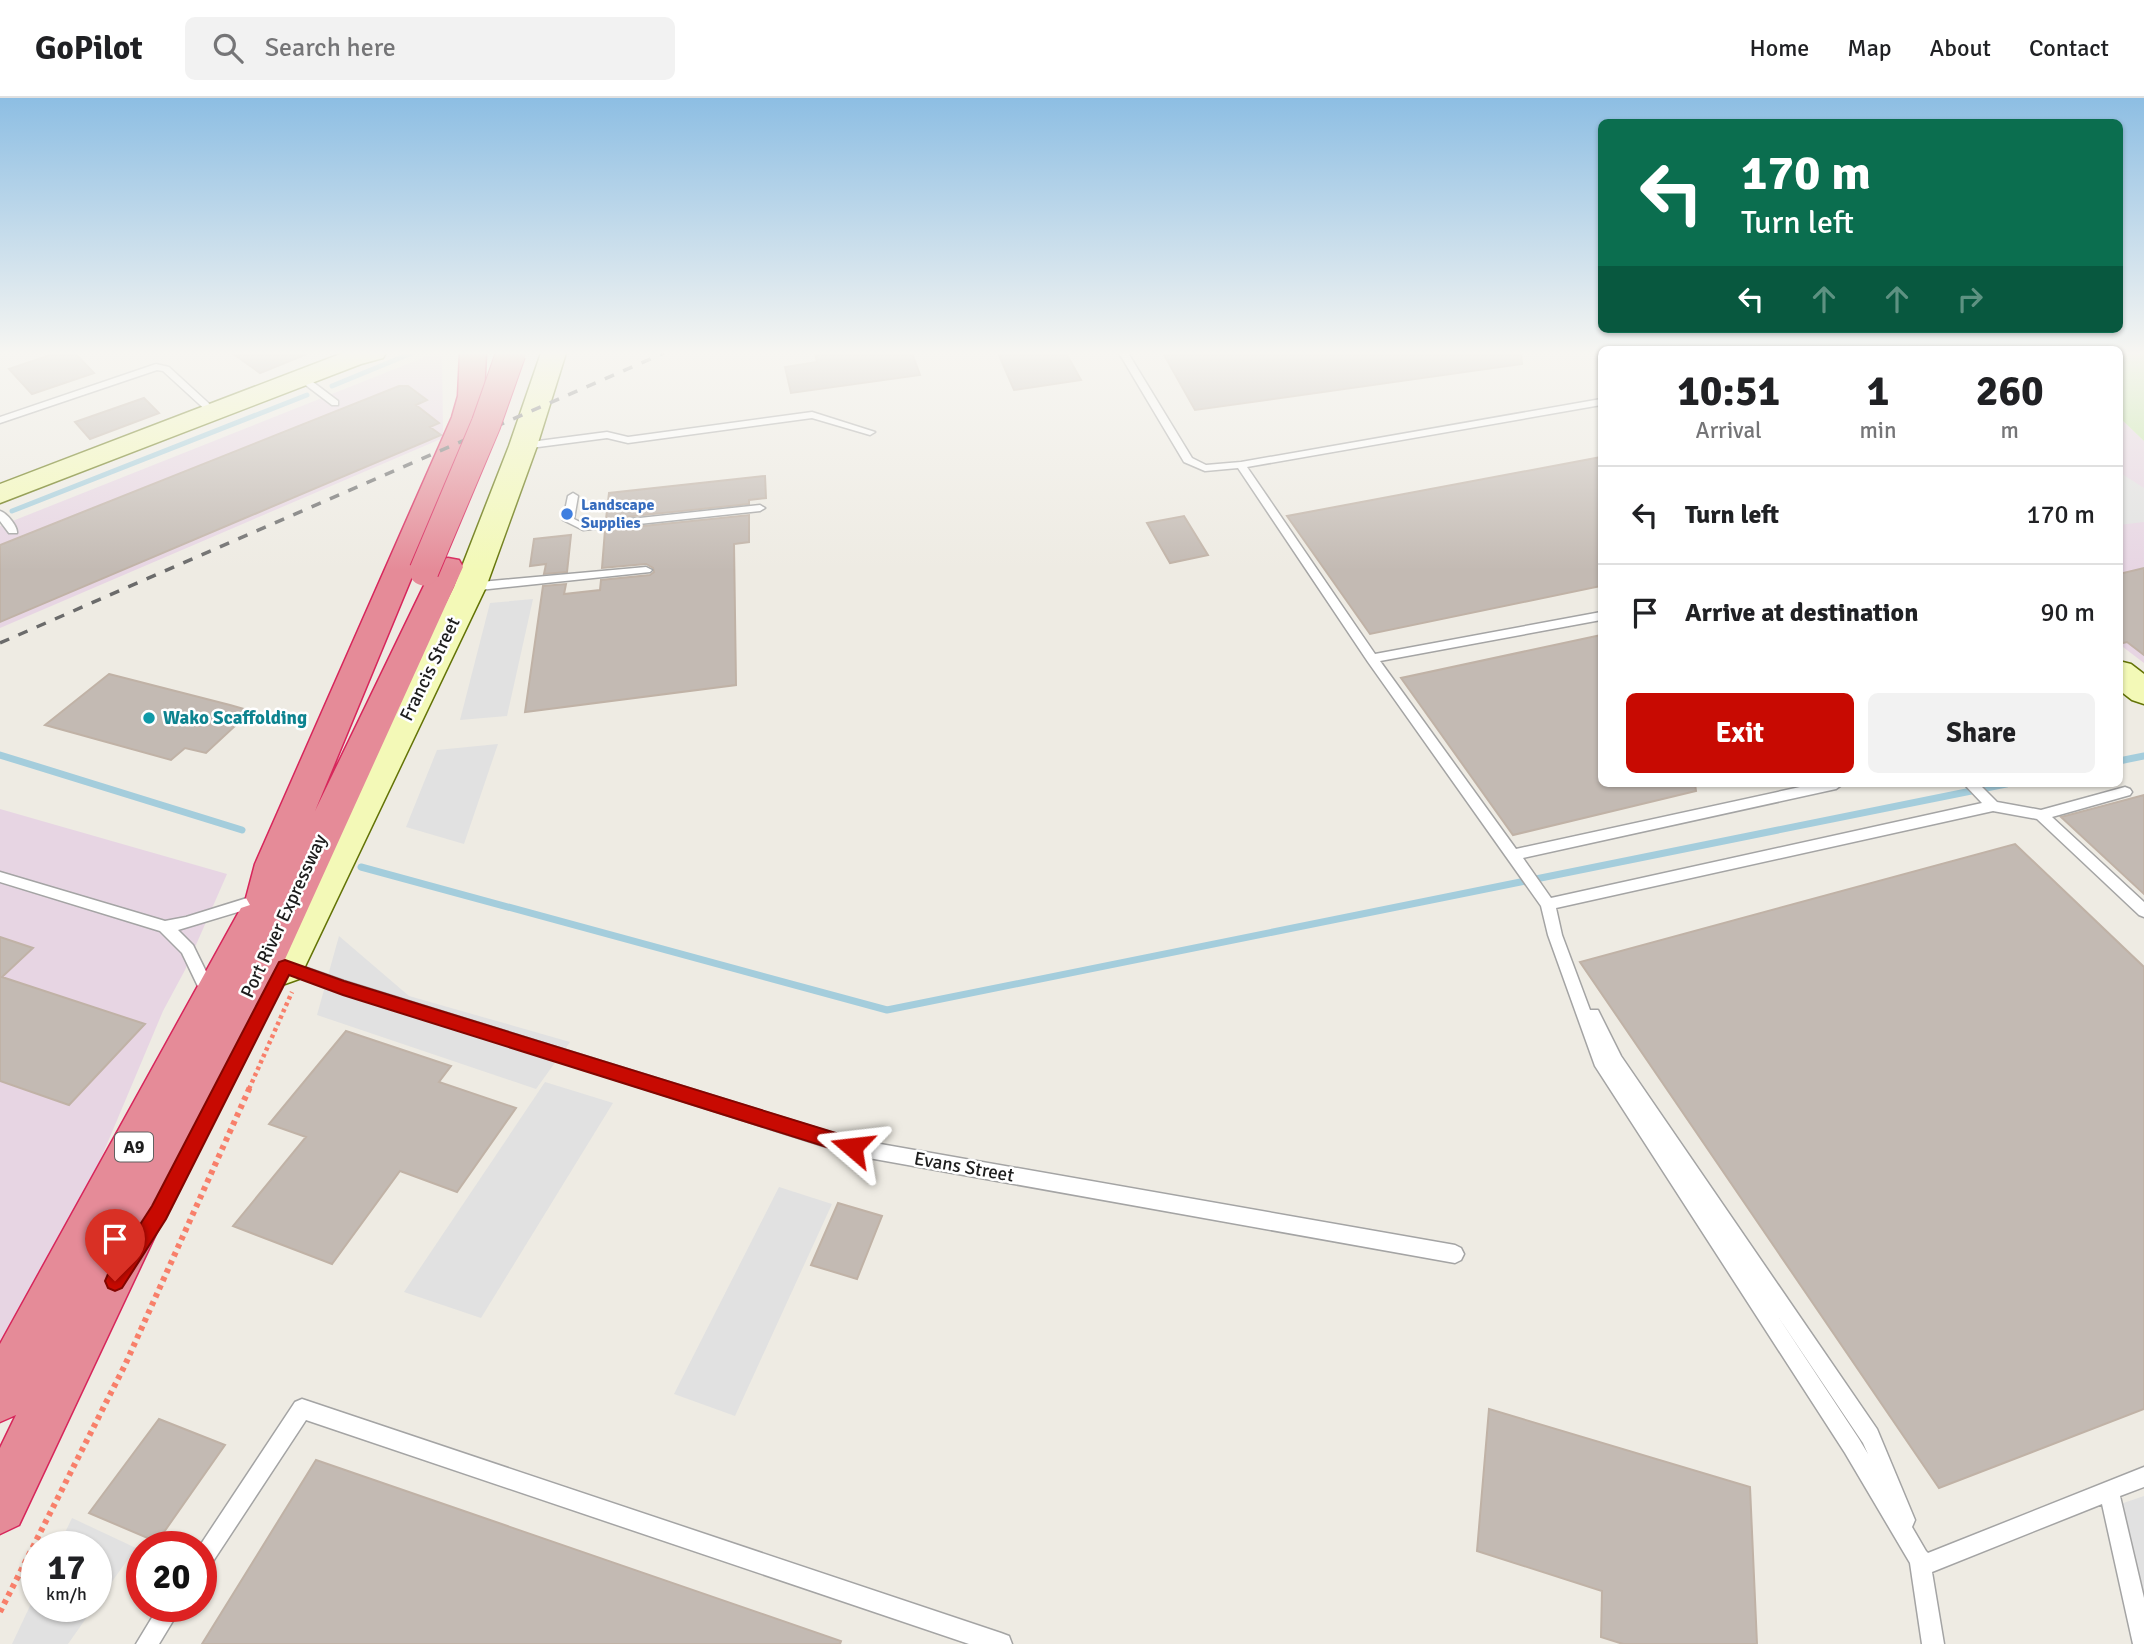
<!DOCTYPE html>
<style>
body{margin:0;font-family:Signika,sans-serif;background:#f2f2f2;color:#202124;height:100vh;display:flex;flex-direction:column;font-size:26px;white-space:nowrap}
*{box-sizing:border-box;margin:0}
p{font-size:23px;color:#757577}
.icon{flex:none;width:38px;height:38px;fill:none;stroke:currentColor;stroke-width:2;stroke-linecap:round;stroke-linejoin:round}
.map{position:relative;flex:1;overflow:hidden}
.side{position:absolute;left:1598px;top:248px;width:525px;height:441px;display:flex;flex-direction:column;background:#fff;border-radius:10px;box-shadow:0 2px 5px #0004}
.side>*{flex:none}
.top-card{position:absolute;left:1598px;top:21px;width:525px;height:214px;border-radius:10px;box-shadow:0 2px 5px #0004;background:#0b6e4f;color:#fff;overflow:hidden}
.speed{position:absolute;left:21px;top:1433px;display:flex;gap:14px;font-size:35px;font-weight:700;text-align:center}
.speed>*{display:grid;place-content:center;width:91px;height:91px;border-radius:50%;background:#fff;box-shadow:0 2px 5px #0004;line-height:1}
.speed small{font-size:18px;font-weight:400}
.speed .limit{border:10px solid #d22;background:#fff;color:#111}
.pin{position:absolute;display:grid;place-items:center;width:60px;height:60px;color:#fff;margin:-72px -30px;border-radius:50% 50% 50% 0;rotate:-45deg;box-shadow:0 0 7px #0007}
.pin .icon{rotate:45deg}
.me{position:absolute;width:77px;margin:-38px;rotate:287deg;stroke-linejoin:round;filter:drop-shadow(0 0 5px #0008)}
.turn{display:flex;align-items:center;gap:24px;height:147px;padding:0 28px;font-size:32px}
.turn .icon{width:91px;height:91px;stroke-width:2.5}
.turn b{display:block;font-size:49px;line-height:60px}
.lanes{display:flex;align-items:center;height:66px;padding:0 28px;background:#0003;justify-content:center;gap:35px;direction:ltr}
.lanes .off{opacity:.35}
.eta{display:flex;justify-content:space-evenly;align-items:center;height:119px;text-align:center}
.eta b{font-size:42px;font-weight:700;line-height:49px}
.cta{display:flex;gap:14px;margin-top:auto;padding:14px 28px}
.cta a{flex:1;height:80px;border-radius:10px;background:#c80a02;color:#fff;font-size:28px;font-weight:700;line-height:80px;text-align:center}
.cta a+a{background:#f2f2f2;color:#202124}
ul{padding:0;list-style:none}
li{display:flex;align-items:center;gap:21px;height:98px;padding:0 28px;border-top:2px solid #e0e0e0}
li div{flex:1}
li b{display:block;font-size:26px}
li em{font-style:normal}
header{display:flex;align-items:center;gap:42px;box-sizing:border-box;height:98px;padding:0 35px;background:#fff;border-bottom:2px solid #e0e0e0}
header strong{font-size:33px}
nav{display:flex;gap:38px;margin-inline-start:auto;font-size:24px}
.search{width:490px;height:63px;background:#f2f2f2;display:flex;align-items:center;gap:18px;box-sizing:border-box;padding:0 24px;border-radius:10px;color:#757577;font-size:26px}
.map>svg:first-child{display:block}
.industrial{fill:#e7d5e3}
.grass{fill:#c6e8a9}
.parking{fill:#e1e1e1}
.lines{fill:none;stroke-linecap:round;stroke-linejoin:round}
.stream-far1{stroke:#a4cddc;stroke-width:5}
.stream{stroke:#a4cddc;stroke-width:7}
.building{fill:#c3bab3;stroke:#c0b2a6;stroke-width:2}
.lane-casing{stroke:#a4a4a4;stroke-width:3}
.secondary-casing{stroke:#637306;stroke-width:3}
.highway-casing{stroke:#d7265b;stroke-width:3}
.path-far1{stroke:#f87f6a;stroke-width:4.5;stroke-dasharray:3.5 3.5;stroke-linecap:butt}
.path{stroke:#f87f6a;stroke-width:6;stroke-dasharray:4.5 4.5;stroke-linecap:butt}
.lane{fill:#fff;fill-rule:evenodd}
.secondary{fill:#f3f9b7;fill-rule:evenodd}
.highway{fill:#e58b98;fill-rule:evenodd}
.rail{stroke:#6b6b6b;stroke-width:3.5;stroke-dasharray:10 10;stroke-linecap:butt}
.highway-bridge-casing{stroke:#d7265b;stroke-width:31;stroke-linecap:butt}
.highway-bridge{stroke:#e58b98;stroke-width:29}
.route{fill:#c80a02;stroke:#820601;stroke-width:2}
.shop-dot{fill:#3f7fe0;stroke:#fff;stroke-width:2.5}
.culture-dot{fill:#0f9aa8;stroke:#fff;stroke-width:2.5}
.labels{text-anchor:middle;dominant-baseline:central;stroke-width:5;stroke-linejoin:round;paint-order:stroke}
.far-shop-label{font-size:16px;font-weight:bold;fill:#366cbe;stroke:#fff;text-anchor:start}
.shield{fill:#fff;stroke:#616161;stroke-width:2}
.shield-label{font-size:18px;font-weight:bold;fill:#1d1d1d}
.street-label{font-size:19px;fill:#1d1d1d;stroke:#fff}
.culture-label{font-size:19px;font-weight:bold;fill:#0d838f;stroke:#fff;text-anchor:start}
</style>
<header>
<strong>GoPilot</strong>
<div class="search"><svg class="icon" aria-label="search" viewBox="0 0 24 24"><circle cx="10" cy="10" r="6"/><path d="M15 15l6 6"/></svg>Search here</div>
<nav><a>Home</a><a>Map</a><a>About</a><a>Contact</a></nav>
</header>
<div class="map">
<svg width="2144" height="1546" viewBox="0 0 2144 1546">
<rect width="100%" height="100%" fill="#eeebe3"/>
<path class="industrial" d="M435 255H442L443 340 0 530V428Z
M2119 319 2144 343V565L2119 546Z
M0 711 227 776 185 872 163 913 80 1110 0 1268Z"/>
<path class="grass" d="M2119 255H2144V343L2119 319Z"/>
<path class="parking" d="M2119 374 2144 390V424L2119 427Z
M533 501 507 618 460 622 490 505Z
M498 646 464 746 406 729 437 652Z
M339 838 409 898 570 944 536 991 317 917Z
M545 984 613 1005 481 1220 404 1194Z
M779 1089 832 1106 735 1318 674 1296Z
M2144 1398V1546H2132L2103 1412Z
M72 1420 136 1450 96 1506V1449H58Z
M37 1493V1508L94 1509 68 1546H12Z"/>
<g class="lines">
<path class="stream-far1" d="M332 288 412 255
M12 413 307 297"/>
<path class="stream" d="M0 657 242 732
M2119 663 2144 658
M361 769 887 912 2006 686"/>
</g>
<path class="building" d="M56 255H75L94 275 32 296 9 271Z
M232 255H307V256L260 275Z
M815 255H912L920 277 791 295 785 269 817 264Z
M998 255H1066L1081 282 1014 292Z
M1163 255H1521L1522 266 1195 312Z
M399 288H408L427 302 416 307 439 325 430 329 441 337 0 524V447Z
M144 300 159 315 90 341 75 324Z
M1601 359V488L1370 536 1287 418Z
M765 378 766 400 749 402V406L606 421 609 395Z
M749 417V444L734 446 736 587 525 614 543 488 566 486 564 496 600 492 601 482 650 477 654 474 653 470 646 466 602 470 605 432Z
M1184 418 1208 457 1170 465 1147 425Z
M571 437 567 474 544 476 546 466 530 468 534 441Z
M2144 470V557L2127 544 2119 546V476Z
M1601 537V686H1695L1696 693 1513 737 1401 580Z
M109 576 230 607 251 613 206 655 185 650 171 662 45 627Z
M2144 697V796L2061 719Z
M2015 746 2144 869V1311L1939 1390 1580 864Z
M0 839 33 850 2 879 145 926 69 1007 0 983Z
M346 933 451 968 439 984 516 1010 457 1094 400 1073 332 1166 233 1128 306 1039 269 1026Z
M838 1105 882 1118 857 1181 811 1167Z
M1489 1311 1750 1389 1757 1546H1623L1601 1539 1602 1493 1477 1453Z
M159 1321 225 1347 157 1444 89 1415Z
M316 1362 841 1543 840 1546H202Z"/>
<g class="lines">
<g class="lane-casing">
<path id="lane" d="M1119 255H1128L1192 360 1206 367 1241 364 1601 301V307L1247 369 1375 556 1601 514V522L1380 563 1516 751 1814 686H1843L1836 691 1523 760 1551 800 1982 705 1964 686H1979L1997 704 2041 712 2125 689 2130 691 2132 694 2130 697 2052 719 2144 804V819L2139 817 2037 721 1993 713 1556 810 1562 837 1590 912H1598L1621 958 1877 1331 1915 1422 1912 1429 1926 1453 1928 1455 2144 1369V1389L2120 1398 2144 1500V1546H2133L2102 1406 1932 1474 1944 1546H1922L1910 1465 1845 1355 1595 968 1548 837 1541 808 1368 564 1238 370 1205 373 1184 364ZM1777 1217 1863 1345 1868 1356 1859 1341Z
M156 266 169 269 216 312V316H210L163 273 157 272 0 325V319Z
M299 278H305L338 303V307H332L299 282Z
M812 314 875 334 870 337 812 320 628 345 607 340 523 351 518 348 523 345 607 334 628 339Z
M573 395 578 398 574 421 584 426 760 407 765 410 760 413 583 432 563 422 568 398Z
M0 413C7 415 18 429 17 435H9L0 423Z
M646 469 652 472 650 474 470 493 464 489 470 485Z
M0 774 165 823 186 819 266 794 271 796 273 800 271 804 178 832 193 847 218 898 215 903 210 904 205 903 182 855 160 833 0 784Z
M287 863 344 883 852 1041 1455 1147 1461 1150 1464 1156 1461 1162 1455 1165 852 1057 343 895 282 873 280 869 282 865Z
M302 1301 1001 1535 1009 1538 1012 1546H969L306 1322 208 1471 201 1474V1449H199L295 1304Z
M159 1508H182L159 1546H136Z"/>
</g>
<g class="secondary-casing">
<path id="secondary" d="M343 255H386L383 260 361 266 0 405V386Z
M541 255H566L537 348 486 489 299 881 285 886 271 881 265 869 454 489 509 348Z
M2119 563 2131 566 2144 576V606L2132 602 2119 592Z"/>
</g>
<g class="highway-casing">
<path id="highway" d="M460 255H486L484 298 478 319 315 713 433 469 437 462 448 460 459 462 463 469 281 870 19 1427 0 1436V1350L16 1317 0 1324V1246L241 810 250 807 246 800 255 766 452 319 458 298Z"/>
</g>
<path class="path-far1" d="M249 991 292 894"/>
<path class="path" d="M0 1514 125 1267 250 989"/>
<use href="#lane" class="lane"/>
<use href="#secondary" class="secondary"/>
<use href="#highway" class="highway"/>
<path class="rail" d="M0 545 664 255"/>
<g class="highway-bridge-casing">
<path id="highway-bridge" d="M424 473 486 326 511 255"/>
</g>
<use href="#highway-bridge" class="highway-bridge"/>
</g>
<linearGradient id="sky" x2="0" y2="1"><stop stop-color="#8dbee3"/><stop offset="0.54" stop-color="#f7f6f2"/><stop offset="1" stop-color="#f7f6f2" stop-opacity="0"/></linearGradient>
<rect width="2144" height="472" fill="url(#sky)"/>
<path class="route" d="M285 862 344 883 852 1040 859 1043 861 1049 859 1055 852 1057 343 897 289 877 166 1121 122 1190 115 1193 108 1190 105 1183 108 1176 152 1108 279 864Z"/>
<circle class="shop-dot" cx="567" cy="416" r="7"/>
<circle class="culture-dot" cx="149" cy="620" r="7"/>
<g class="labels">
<g class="far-shop-label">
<text x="581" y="407">Landscape<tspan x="581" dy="18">Supplies</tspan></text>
</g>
<rect class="shield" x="115" y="1034.5" width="38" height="29" rx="5"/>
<g class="shield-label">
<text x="134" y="1049">A9</text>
</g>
<g class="street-label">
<text transform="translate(430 571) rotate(-64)">Francis Street</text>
<text transform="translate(284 818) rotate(-65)">Port River Expressway</text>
<text transform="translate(964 1069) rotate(10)">Evans Street</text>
</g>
<g class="culture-label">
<text x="163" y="620">Wako Scaffolding</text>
</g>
</g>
</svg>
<div class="speed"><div>17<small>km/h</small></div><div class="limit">20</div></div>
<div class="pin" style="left:115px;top:1183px;background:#d93025"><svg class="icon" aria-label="arrive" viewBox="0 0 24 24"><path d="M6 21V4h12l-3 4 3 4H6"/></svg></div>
<svg class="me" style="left:852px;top:1049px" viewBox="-20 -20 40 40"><path d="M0-17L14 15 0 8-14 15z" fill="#c80a02" stroke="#fff" stroke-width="4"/></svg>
<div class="top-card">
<div class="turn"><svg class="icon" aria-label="left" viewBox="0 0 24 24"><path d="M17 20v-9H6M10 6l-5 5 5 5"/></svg><div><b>170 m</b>Turn left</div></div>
<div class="lanes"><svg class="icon" aria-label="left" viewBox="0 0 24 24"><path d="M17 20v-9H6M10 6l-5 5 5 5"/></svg><svg class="icon off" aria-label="ahead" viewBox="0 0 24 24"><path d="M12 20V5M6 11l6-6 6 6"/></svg><svg class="icon off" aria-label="ahead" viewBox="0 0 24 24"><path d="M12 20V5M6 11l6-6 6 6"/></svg><svg class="icon off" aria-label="right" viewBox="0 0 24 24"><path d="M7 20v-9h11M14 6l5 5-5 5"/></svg></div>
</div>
<section class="side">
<div class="eta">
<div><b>10:51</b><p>Arrival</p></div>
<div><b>1</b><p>min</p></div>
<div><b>260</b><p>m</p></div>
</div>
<ul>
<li><svg class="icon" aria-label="left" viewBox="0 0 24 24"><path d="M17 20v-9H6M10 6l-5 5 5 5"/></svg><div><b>Turn left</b></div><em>170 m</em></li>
<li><svg class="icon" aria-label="arrive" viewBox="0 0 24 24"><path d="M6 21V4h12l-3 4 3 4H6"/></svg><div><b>Arrive at destination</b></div><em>90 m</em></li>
</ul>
<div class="cta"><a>Exit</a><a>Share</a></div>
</section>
</div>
